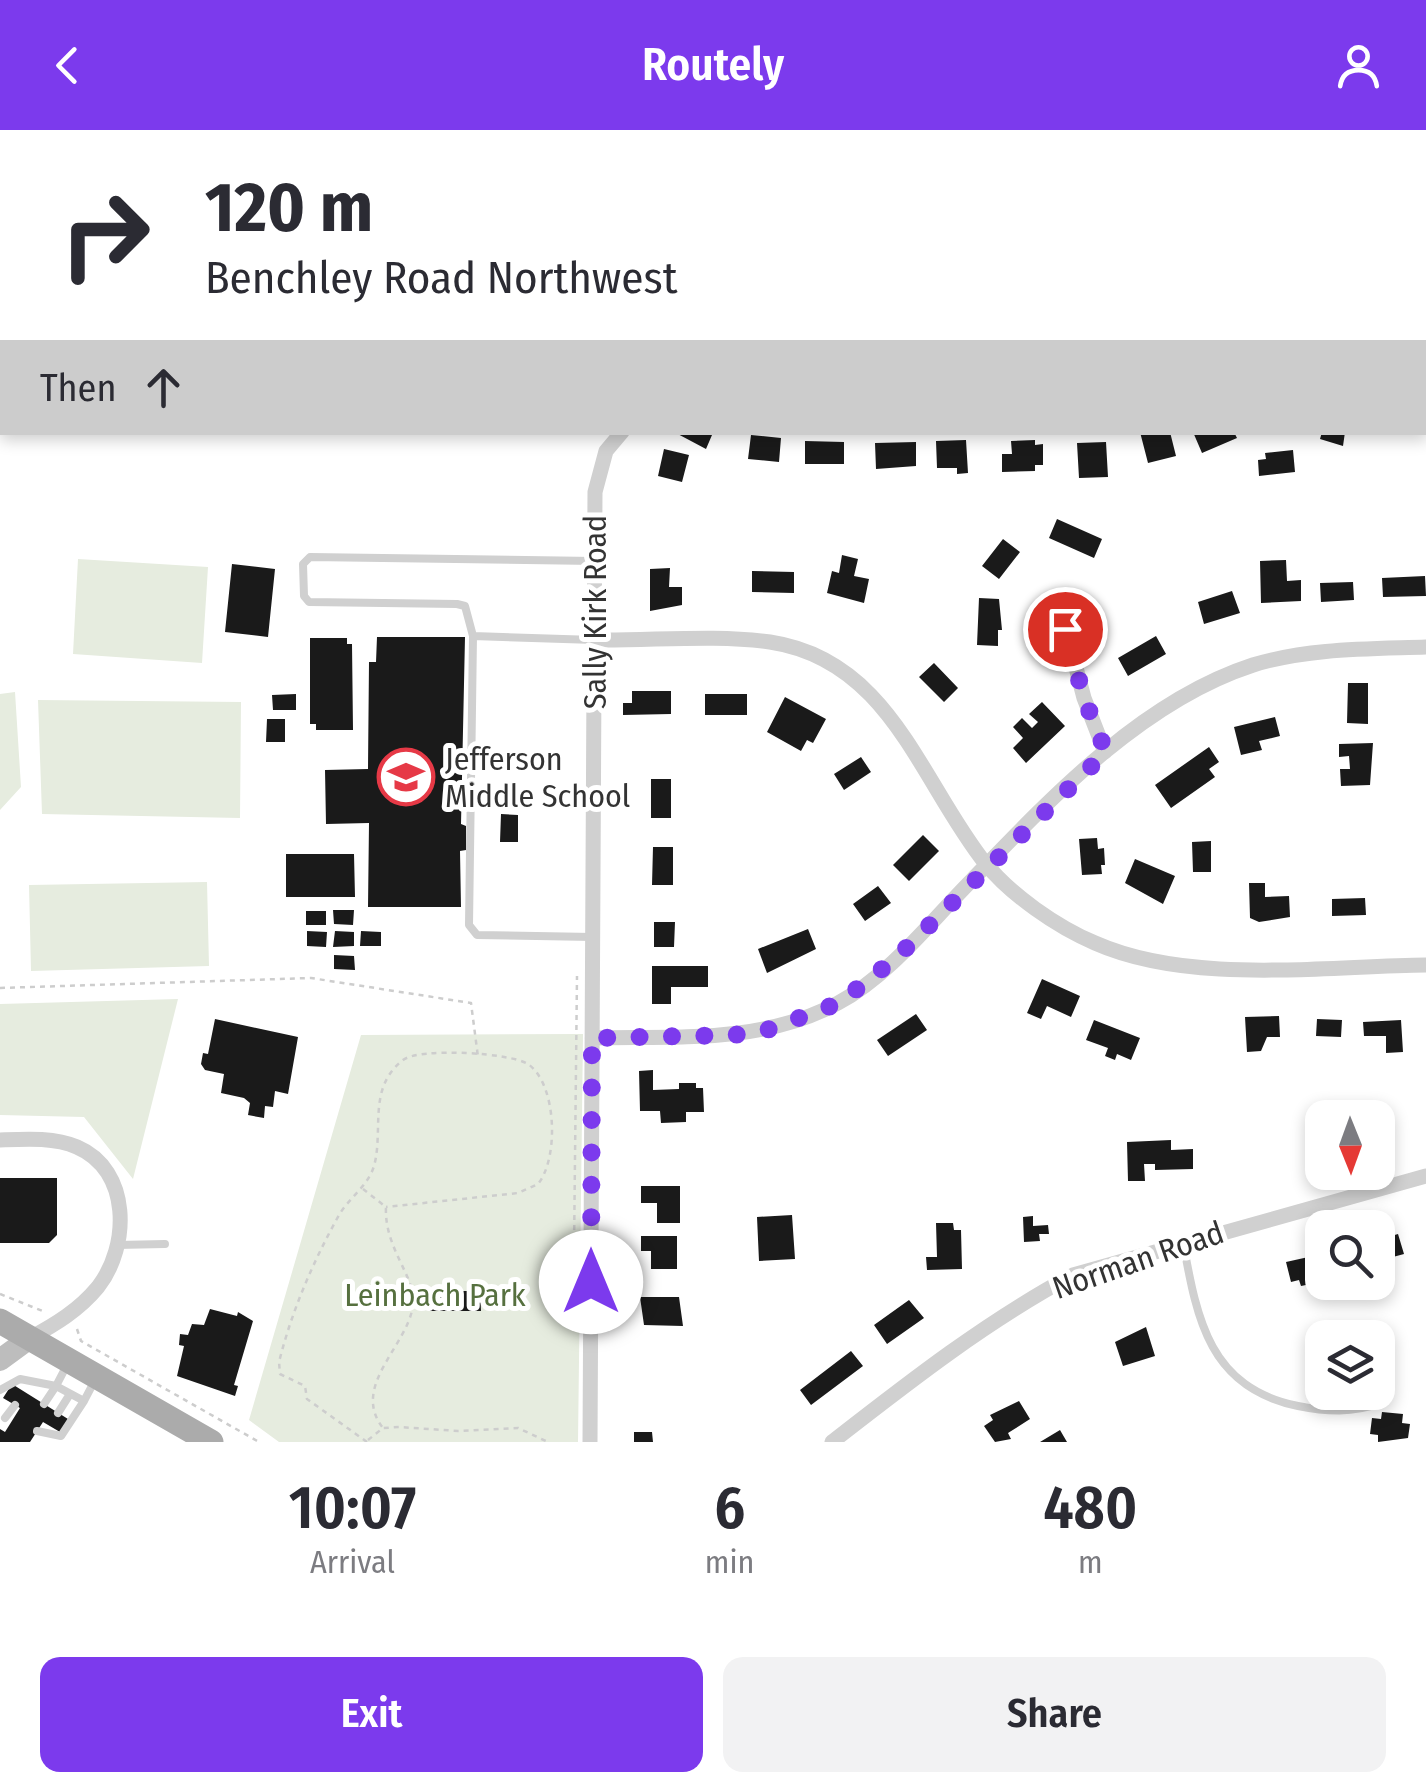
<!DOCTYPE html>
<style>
body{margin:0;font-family:"Fira Sans Condensed",sans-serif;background:#f2f2f3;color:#2b2b33;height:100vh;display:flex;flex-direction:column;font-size:38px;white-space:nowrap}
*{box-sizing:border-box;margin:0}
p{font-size:32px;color:#7c7c81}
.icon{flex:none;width:55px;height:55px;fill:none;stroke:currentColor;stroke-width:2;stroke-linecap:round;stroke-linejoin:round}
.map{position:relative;height:1312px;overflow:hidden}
.sheet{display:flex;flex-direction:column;background:#fff;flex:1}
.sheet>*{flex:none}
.banner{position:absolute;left:0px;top:0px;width:1428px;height:305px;box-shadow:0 5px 15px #0003;background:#fff;color:#2b2b33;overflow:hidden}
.needle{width:65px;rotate:179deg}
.tools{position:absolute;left:1305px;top:970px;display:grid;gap:20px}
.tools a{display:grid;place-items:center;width:90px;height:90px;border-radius:20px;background:#fff;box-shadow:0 5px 15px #0003;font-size:50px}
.pin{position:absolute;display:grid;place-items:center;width:85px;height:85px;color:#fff;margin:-42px;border:5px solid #fff;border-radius:50%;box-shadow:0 2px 10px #0007}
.me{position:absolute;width:110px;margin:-55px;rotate:0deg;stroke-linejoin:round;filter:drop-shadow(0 0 8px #0008)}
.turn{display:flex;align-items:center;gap:35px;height:210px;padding:0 40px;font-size:45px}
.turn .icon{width:130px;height:130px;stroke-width:2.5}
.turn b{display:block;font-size:70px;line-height:85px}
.then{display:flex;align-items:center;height:95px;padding:0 40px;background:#0003;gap:20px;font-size:38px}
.eta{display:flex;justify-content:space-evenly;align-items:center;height:170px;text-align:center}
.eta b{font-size:60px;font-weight:600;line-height:70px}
.primary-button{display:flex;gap:20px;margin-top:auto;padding:20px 40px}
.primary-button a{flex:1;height:115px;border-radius:20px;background:#7c3aed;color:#fff;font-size:40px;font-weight:600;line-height:115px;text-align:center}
.primary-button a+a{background:#f2f2f3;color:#2b2b33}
header{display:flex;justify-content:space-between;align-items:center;height:130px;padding:0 40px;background:#7c3aed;color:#fff;font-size:45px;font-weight:600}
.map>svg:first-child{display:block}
.green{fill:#e6ecdf}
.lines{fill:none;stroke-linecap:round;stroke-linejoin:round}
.stream{stroke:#cfe2ee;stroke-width:4}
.building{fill:#1a1a1a}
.path{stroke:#cdcdcd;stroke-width:2.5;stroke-dasharray:5 5;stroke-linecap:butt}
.lane{stroke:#d0d0d0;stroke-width:8}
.street{stroke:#d0d0d0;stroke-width:15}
.secondary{stroke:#bdbdbd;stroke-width:22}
.primary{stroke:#ababab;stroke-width:25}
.route{stroke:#7c3aed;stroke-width:18;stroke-dasharray:0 32.4}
.labels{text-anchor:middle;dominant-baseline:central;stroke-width:10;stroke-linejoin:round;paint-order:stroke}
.street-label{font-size:32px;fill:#333;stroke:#fff}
.poi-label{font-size:32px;fill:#333;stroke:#fff;text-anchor:start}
.park-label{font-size:32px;fill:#56703f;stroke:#fff}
</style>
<header><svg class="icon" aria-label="back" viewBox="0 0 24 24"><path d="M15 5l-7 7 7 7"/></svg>Routely<svg class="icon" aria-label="person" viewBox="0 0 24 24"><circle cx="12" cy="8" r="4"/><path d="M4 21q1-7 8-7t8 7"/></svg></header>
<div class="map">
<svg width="1426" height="1312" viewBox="0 0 1426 1312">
<rect width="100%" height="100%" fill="#fff"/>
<path class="green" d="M78 429 208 437 202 533 73 524Z
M15 562 21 657 0 680V564Z
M38 570 241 572 240 688 42 684Z
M207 752 209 836 31 841 29 755Z
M178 869 133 1049 84 987 0 985V874Z
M583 904 578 1312H279L249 1290 361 905Z"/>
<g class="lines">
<path class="stream" d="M165 2 168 0"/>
</g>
<path class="building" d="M674 302H705L712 305 706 319Z
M1140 302H1170L1176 326 1148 333Z
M1193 302H1234L1237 308 1202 323Z
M1322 302H1345L1343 316 1320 309Z
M751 305 781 308 779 332 748 329Z
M966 310 968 343 957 344V338H937L936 311Z
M1035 310V315L1043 314V335H1035V341L1002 342V324H1012L1011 311Z
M805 311 844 312V334H805Z
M916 312V336L876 339 875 313Z
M1106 312 1108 347 1079 348 1077 313Z
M664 319 689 325 682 352 658 346Z
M1293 320 1295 342 1259 346 1258 330 1266 329 1265 323Z
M1057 389 1102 409 1094 428 1049 408Z
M1003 409 1020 422 999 449 982 436Z
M842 425 858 429 854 446 869 449 864 473 827 463 832 441 839 443Z
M1286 430 1287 451 1301 450V471L1261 473 1260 431Z
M232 434 275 439 268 507 225 502Z
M670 438 669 457H682V475L650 481V439Z
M752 441 794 442V463L752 462Z
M1425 446 1426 466 1383 467 1382 448Z
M1353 452 1354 470 1321 472 1320 453Z
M1232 461 1240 483 1204 494 1198 472Z
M979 468 999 469 1002 500H998V516L977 515Z
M1156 506 1166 524 1128 546 1118 528Z
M377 507H465L461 694 466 696V720L460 721 461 777H368L369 693 326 694 325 640 368 639 369 532H376Z
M310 508H347V514H352L353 600H316V594H310Z
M934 533 958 558 944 572 919 547Z
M1348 553H1368V594L1347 593Z
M632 561H671V584L623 585V573H632Z
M296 564V580H273L272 565Z
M705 564H747V585H705Z
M785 567 826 589 813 613 807 610 801 621 767 602Z
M1042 572 1065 596 1026 633 1013 618 1023 608 1013 597 1022 588 1032 598 1038 592 1029 584Z
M1275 587 1280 606 1259 611 1262 620 1241 625 1234 597Z
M267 589H285V612H266Z
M1373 613 1370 655 1341 656 1340 639H1350L1349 626 1339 627V614Z
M1209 617 1219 632 1209 639 1215 647 1171 678 1155 655Z
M861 627 871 642 844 660 834 644Z
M651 649H671V688H651Z
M501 684 518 685V712H500Z
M923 705 939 721 909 751 893 735Z
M1097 708 1098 719 1104 718 1105 735H1101L1102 744 1082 745 1079 709Z
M1211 711V742H1193L1192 712Z
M653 717H673V755H652Z
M286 724H354L355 767H286Z
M1135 729 1175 746 1163 774 1125 753Z
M1249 753H1265V767L1289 766 1290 787 1259 792 1250 788Z
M878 756 891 773 865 791 853 774Z
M1365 768 1366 785 1332 786V769Z
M333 780H354L353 795 334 794Z
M306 781H326V795H306Z
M654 792H675L674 817H654Z
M808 799 816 819 767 843 758 819Z
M307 801 327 802 326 817 307 816Z
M335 801 354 802V816L333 817Z
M361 801 381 802V816H360Z
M334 825 354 826 355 840 334 839Z
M652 836H708V857H671V874H652Z
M1042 849 1080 866 1071 887 1047 876 1041 889 1027 883Z
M916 884 927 900 888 926 877 910Z
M1279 886 1280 907H1267L1261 921 1247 922 1245 887Z
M215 889 298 907 288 964 275 961 273 977 265 976 264 988 248 985 250 973 244 968 221 963 224 944 205 940 201 934 203 923 208 924Z
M1317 889 1342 890 1341 907 1316 906Z
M1094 890 1140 908 1131 930 1117 924 1115 930 1105 926 1108 918 1086 910Z
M1401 890 1403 922 1386 923V906H1364L1363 892Z
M653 940V960L679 959V953H696V958H703L704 982H686V992L661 993 660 981H640L639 941Z
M1171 1010V1020L1193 1019V1039L1155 1040V1034H1144L1145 1051H1128L1127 1012Z
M0 1048H57V1105L49 1113H0Z
M641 1056H680V1093H657V1073H641Z
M792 1085 795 1129 759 1131 757 1087Z
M1033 1086V1096L1048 1095 1049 1104H1039L1040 1111 1024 1112 1023 1087Z
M936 1093H953L954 1100H961L962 1139 927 1140 926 1127H937Z
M1398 1104 1404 1124 1378 1131V1110Z
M641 1106H677V1139H651V1121H641Z
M1322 1124V1144L1314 1146 1316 1153 1301 1156 1299 1150 1291 1152 1286 1132Z
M428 1161H480L481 1181H430Z
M640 1167H679L683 1196 644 1195Z
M909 1170 924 1188 887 1214 874 1195Z
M210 1179 237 1186 238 1182 253 1191 234 1255 238 1256 235 1266 177 1246 184 1216 179 1215 180 1204 188 1205 192 1194 204 1195Z
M1146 1197 1155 1226 1123 1236 1115 1212Z
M851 1221 863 1236 811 1275 800 1260Z
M12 1254 68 1289 60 1302 43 1292 30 1312H0V1299L5 1302 20 1278 3 1268Z
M1019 1271 1030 1289 1008 1303 1011 1309 995 1312 984 1296 993 1290 990 1285Z
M1382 1282 1403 1284 1402 1293 1410 1294 1408 1308 1378 1312V1305L1370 1304 1372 1288 1381 1289Z
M1060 1300 1067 1312H1040Z
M634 1302H652L653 1312H634Z"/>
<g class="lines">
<path class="path" d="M0 858 311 848 471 873 478 927
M363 1059 386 1077C384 1119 417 1148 413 1175 408 1216 350 1256 383 1298
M574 1120 577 846
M0 1164 45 1182
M77 1199 81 1211 259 1312
M368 1310 383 1298 399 1297 458 1301 518 1298 548 1312
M367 1312 307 1269 305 1256 280 1244 279 1232C292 1180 313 1132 339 1085 349 1068 368 1056 374 1036 384 1000 367 958 403 930 420 917 511 923 528 934 557 954 559 1028 538 1054L518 1063 386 1077"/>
<path class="lane" d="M436 2V0
M473 506 465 476 457 474 309 472 304 466 303 434 310 427 595 431
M593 807 477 805 469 795 473 506 595 510
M1183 1112C1197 1189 1209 1258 1298 1276 1328 1282 1352 1283 1381 1273L1385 1247
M117 1115 165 1114
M68 1233 56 1256 84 1271 95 1250
M0 1260 20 1249 56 1256 44 1274
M58 1283 70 1264
M5 1288 15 1275
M37 1301 61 1306 84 1271"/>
<path class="street" d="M1154 0 1155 2
M1343 0 1361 2
M348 2V0
M517 2 518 0
M727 2V0
M981 2 982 0
M1425 10H1426
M0 160 2 159
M1425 249 1426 251
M1060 477 1084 568 1105 622
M595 510C652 511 714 504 770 512 890 530 920 651 985 733 1011 765 1057 797 1095 813 1190 855 1323 836 1426 835
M592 908C675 906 762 914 838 873 890 845 931 791 972 750 1051 668 1142 571 1253 535 1308 518 1368 519 1426 517
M0 1010C25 1009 54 1007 77 1017 131 1040 130 1116 98 1157 79 1180 56 1194 30 1208
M590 1312 595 362 606 321 622 302
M832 1312C909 1252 987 1191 1073 1145L1426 1046"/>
<path class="secondary" d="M0 1230 30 1208"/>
<path class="primary" d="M0 1191 211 1312"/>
</g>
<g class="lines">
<path class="route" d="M591 1152 592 908 734 905 767 900 839 873 896 828 1106 622 1084 568 1065 499"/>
</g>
<defs>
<g id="school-ring" transform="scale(2.875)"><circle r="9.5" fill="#fff" stroke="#e63946" stroke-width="1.5"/><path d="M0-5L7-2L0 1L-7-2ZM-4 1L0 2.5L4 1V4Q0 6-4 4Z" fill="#e63946"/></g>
</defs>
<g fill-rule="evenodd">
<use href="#school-ring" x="406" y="647"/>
</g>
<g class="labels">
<g class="street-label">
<text transform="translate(595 482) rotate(-90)">Sally Kirk Road</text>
<text transform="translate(1138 1130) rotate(-19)">Norman Road</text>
</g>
<g class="poi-label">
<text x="445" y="629">Jefferson<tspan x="445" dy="37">Middle School</tspan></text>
</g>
<g class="park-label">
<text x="435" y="1165">Leinbach Park</text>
</g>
</g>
</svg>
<div class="tools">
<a><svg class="needle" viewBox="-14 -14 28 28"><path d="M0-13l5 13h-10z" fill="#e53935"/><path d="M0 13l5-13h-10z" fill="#7c7c81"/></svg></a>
<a><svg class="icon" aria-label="search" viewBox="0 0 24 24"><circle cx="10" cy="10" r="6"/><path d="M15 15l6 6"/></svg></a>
<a><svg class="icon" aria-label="layers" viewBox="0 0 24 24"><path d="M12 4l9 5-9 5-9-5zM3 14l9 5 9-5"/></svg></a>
</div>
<div class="pin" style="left:1065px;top:499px;background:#d93025"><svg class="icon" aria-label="arrive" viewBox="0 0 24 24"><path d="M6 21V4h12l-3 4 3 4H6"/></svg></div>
<svg class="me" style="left:591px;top:1152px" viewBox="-20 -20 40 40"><circle r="19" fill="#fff"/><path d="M0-13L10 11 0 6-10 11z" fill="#7c3aed"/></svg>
<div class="banner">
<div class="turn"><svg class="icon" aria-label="right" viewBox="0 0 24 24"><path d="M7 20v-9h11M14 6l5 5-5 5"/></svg><div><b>120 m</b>Benchley Road Northwest</div></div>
<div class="then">Then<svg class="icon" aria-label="ahead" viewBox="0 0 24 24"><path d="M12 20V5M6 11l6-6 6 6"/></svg></div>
</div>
</div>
<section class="sheet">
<div class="eta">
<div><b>10:07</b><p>Arrival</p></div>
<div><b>6</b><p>min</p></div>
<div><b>480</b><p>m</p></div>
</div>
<div class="primary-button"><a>Exit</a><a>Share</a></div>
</section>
